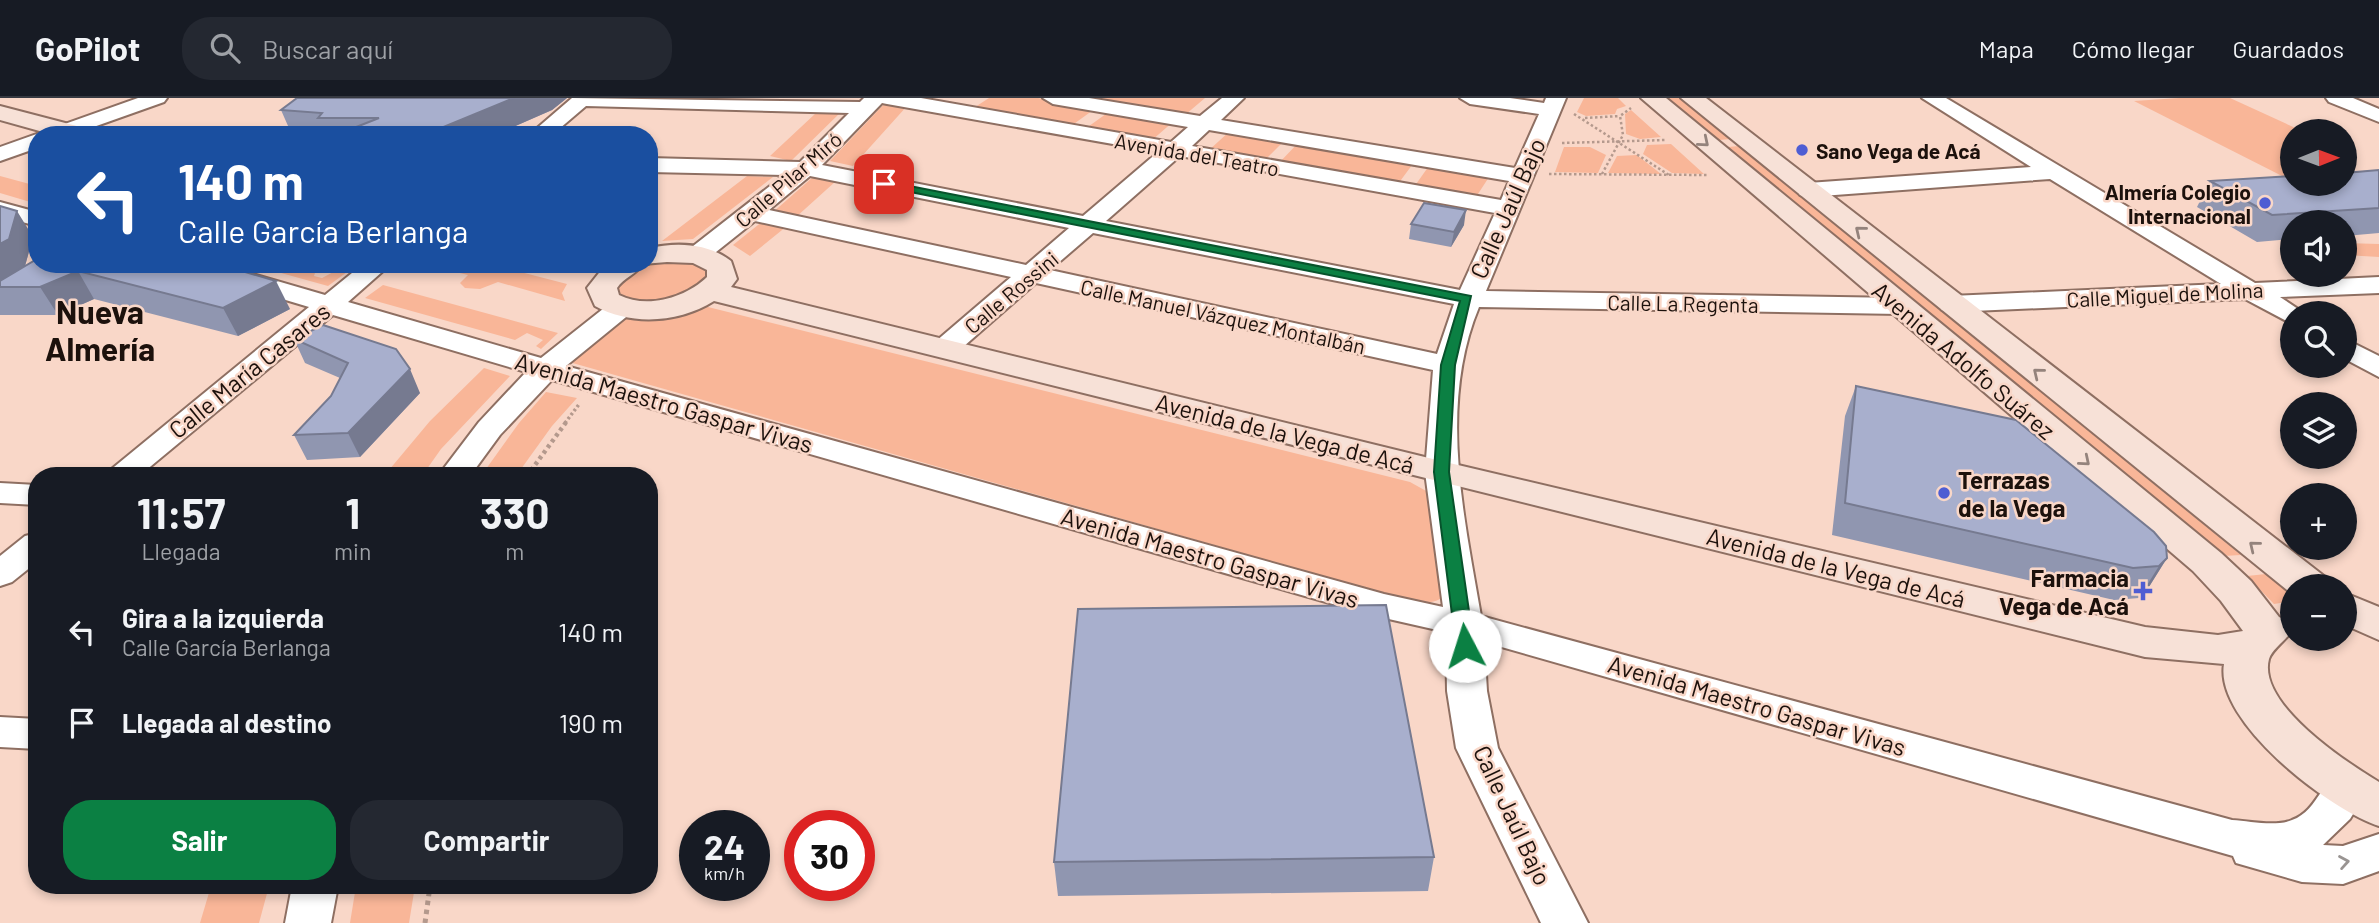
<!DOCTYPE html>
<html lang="es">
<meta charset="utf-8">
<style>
body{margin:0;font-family:Barlow,sans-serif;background:#242831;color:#f1f3f6;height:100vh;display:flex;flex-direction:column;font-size:26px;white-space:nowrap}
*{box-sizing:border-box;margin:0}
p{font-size:23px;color:#9ea1a6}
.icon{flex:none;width:38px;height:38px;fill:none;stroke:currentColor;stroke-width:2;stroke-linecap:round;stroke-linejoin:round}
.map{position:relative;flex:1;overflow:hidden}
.side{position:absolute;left:28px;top:369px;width:630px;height:427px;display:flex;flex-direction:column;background:#171b24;border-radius:28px;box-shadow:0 4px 10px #0003}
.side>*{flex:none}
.guide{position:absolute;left:28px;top:28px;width:630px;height:147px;border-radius:28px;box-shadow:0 4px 10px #0003;background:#1a4fa0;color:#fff;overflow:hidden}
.needle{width:46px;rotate:89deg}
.tools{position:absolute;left:2280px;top:21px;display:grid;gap:14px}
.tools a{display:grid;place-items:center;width:77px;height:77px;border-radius:50%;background:#171b24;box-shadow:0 4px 10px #0003;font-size:35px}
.speed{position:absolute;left:679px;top:712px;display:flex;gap:14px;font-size:35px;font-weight:700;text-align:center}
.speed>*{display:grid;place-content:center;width:91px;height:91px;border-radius:50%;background:#171b24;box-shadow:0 4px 10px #0003;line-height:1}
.speed small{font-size:18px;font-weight:400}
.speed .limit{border:10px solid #d22;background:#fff;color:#111}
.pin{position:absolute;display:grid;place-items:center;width:60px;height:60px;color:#fff;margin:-30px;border-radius:14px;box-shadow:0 4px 10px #0006}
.me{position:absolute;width:77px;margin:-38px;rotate:355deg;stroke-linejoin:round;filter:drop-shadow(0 0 5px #0008)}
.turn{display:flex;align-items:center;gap:24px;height:147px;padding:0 35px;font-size:32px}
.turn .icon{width:91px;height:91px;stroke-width:2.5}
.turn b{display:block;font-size:49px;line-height:60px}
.eta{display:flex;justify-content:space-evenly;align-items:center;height:119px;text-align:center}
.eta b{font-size:42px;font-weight:700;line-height:49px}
.primary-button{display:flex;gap:14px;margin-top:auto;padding:14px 35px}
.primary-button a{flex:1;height:80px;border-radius:28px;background:#0b8043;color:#fff;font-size:28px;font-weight:700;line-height:80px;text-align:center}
.primary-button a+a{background:#242831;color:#f1f3f6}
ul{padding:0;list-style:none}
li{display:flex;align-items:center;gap:21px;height:91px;padding:0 35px}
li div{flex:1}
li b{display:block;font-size:26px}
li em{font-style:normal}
header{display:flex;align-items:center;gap:42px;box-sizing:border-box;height:98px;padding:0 35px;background:#171b24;border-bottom:2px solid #363941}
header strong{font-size:33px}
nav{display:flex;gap:38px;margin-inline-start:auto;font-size:24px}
.search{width:490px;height:63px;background:#242831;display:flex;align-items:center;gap:18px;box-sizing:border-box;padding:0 24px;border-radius:28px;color:#9ea1a6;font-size:26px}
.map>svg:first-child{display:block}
.green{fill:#f9b698}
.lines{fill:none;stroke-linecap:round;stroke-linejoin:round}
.street-casing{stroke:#8e6f62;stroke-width:4}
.secondary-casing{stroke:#8e6f62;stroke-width:4}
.path-far3{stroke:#b4998d;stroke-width:2.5;stroke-dasharray:2.5 2.5;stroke-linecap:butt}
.path-far2{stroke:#b4998d;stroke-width:3.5;stroke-dasharray:2.5 2.5;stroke-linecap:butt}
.path-far1{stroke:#b4998d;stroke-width:4.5;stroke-dasharray:3.5 3.5;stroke-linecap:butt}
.path{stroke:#b4998d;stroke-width:5;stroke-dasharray:4.5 4.5;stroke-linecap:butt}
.street{fill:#fff;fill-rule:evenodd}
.secondary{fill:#f7e1d7;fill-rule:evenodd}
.wall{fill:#9096b0}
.shaded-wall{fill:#767a90}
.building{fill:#a8afcd;stroke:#767a90;stroke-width:2}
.oneway{stroke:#94837c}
.oneway2{stroke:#999492}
.route{fill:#0b8043;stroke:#07532c;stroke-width:2}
.poi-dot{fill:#4f5dd3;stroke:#f9d7c8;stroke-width:2.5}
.labels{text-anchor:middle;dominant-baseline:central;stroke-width:5;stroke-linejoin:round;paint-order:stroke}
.far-poi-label{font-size:21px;font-weight:bold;fill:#1c110c;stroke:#f9d7c8;text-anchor:start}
.far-street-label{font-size:21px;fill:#1c110c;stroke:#f9d7c8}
.street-label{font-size:24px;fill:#1c110c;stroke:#f9d7c8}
.poi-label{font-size:24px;font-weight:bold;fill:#1c110c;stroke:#f9d7c8;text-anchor:start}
.district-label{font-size:32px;font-weight:bold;fill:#1c110c;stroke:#f9d7c8}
</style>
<header>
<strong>GoPilot</strong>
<div class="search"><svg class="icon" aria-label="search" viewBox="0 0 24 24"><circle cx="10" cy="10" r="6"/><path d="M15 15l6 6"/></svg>Buscar aquí</div>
<nav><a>Mapa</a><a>Cómo llegar</a><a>Guardados</a></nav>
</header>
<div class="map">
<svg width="2379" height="825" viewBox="0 0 2379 825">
<rect width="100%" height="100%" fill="#f9d7c8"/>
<path class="green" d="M989 0H1038L1096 10 1071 28 972 11Z
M1077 0H1205L1185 17Z
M1584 0H1618L1626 8 1617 11 1615 16 1586 18 1577 14Z
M1668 0H1680L1731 41 1719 42Z
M2179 0H2230L2302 33H2292V83L2134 3Z
M886 4 907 8 853 68 830 63Z
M830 12H843L791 63 770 58 816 15H827Z
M1631 12 1661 39 1640 41 1626 36 1625 16Z
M1110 13 1174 23 1151 43 1085 31Z
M1230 33 1285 42 1264 63 1208 53Z
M1299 44 1415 63 1398 86 1279 65Z
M1671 46 1704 76 1672 75 1643 56 1647 47Z
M1739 48 2241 457 2223 458 1728 49Z
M1564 49H1590L1606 57 1598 75 1555 74Z
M1637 57 1661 76 1608 75 1617 58Z
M1431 65 1491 76 1476 99 1414 89Z
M0 78 37 88V106L0 95Z
M747 78 773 79 693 141 662 143Z
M813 79 836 83 795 120 771 116Z
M763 123 787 128 750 158 733 147Z
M2345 145 2379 146V159L2345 157Z
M663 163C678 163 699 160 708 175L706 182C700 186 694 192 688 196 670 205 628 211 615 192 625 171 641 167 663 163Z
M249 166H322L333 169 315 175 314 178 322 180 339 171 347 174 328 188Z
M490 166 567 186 562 195 565 203 498 184 480 191 465 190 460 185 468 177 427 167Z
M383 187 558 235 541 251 536 248 543 242 527 235 515 242 365 200Z
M700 207 1410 384 1428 394 1445 496C1438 506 1427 504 1415 504L569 264 621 219Z
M484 270 510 278 441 351 422 378H384L430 323Z
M546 294 577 300 552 328 516 378H481L519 325Z
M2266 476 2292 493V503L2274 506 2247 478Z
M211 788H269L259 825H200Z
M356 788H415L409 825H350Z"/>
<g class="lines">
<g class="street-casing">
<path id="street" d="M138 0H167L164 4 71 37H37V50L0 63V49Z
M572 0 860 4 864 0H921L1171 44 1188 29 1053 6 1043 0H1089L1200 18 1222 0H1244L1221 22 1515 70 1539 16 1470 6 1460 0H1510L1544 5 1546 0H1566L1486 193 1900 200 1909 202 1913 208 1909 214 1900 216 1479 209C1438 307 1464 418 1481 518L2232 722C2250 723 2275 729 2292 722 2325 710 2320 664 2363 678L2369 690 2350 721 2323 747 2343 748 2379 736V773L2343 786 2302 784 2236 765 2233 758 1484 544 1487 593 1498 650 1588 825H1541L1456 650 1447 593 1446 534 1371 517 552 282 500 337 470 378H438L479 324 526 274 333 217 139 378H103L309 209 182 171 179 166H219L325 197 363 166H391L348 204 541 260 613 203H631L635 209 631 215 566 268 1384 496 1443 509 1425 374 1433 272 1036 185 955 256 945 258 935 256 931 250 935 244 1011 179 755 123 706 162H688L685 157 688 152 784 77 649 74V60L800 64 849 15 586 8 552 37H529ZM882 5 887 6 1158 54 1083 118 822 67ZM1209 32 1509 83 1501 102 1192 48ZM1180 58 1495 115 1460 192 1106 123ZM810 78 1069 130 1026 167 769 112ZM1093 135 1454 206 1437 256 1050 172Z
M1922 0H1946L2255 185 2379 179V195L2280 199 2304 215H2292V226L2245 201 1951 214 1942 212 1938 206 1942 200 1951 198 2221 186 2050 81 1808 99 1800 97 1797 92 1800 87 1808 85 2031 69Z
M2326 0H2353L2379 11V24L2329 4Z
M0 104 37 114V128L0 118Z
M2345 241 2379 258V279L2345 261Z
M0 385 37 387V407L0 405Z
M37 435V464L12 484 0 488V458L25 438Z
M0 619 37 621V651L0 649Z
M292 788H338L331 825H285Z"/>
</g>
<g class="secondary-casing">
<path id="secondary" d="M1641 0H1666L2221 455 2251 483 2279 519 2286 522 2292 532C2287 542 2272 551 2269 561 2257 606 2346 664 2379 684V728C2330 712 2214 624 2224 566L2145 559 714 203C679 225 631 228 595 208L587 190 606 166H649V150C677 144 708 145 731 163L737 181 731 189 1441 363 2145 529 2218 537 2243 533 2221 503 2193 473ZM667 164 693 165 707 172V179C685 200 647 211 619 197L617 190C624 179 636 177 643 166Z
M1681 0H1706L2324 478 2330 488H2292V496Z
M0 8 92 32 95 37H54L0 22Z
M2345 495 2379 509V542L2345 527Z"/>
</g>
<path class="path-far3" d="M1574 16 1669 77
M1585 20 1620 18
M129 33 143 37
M1562 45 1665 42
M1549 76 1708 77
M1602 76 1623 37 1620 18 1631 10"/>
<path class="path-far2" d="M565 325 580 305"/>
<path class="path-far1" d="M527 378 567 323"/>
<path class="path" d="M425 825 430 788"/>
<use href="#street" class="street"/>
<use href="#secondary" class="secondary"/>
</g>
<path class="wall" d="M297 0H567L552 12 495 37H292L281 12Z
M2379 72V135L2345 138V124H2292V141L2257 144 2197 109 2210 83Z
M0 108 33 139 25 168 37 161 290 211 238 238 94 201 58 217H0Z
M1411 126 1464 127 1451 149 1409 141Z
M294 241 420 295 360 359 307 362 294 337 331 298 340 280 305 265Z
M1856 288 2167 460 2147 492 2139 500 2114 502 1832 437 1845 318Z
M1434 759 1428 793 1058 798 1054 764Z"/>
<path class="shaded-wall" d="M514 0H567L552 12 495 37H444L441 30Z
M1466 112 1464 127 1451 149 1454 134Z
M17 113 33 139 25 168 0 189V146Z
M78 173 94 201 58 217 40 189Z
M276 183 290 211 238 238 223 210Z
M410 271 420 295 360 359 348 335Z
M2167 460 2147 492 2139 500 2159 468Z"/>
<path class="building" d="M297 0H514L441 30 471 37H336L379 20H318L322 15 281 12Z
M2379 72V110L2272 117 2210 83 2292 78V86H2345V75Z
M1424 105 1466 112 1454 134 1411 126Z
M0 108 17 113 9 141 0 146Z
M37 161V166H218L276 183 223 210 78 173 40 189H0V183Z
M323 227 396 251 410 271 348 335 294 337 331 298 348 265 294 241Z
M1856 288 2016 322 2154 434 2166 448 2167 460 2159 468 2133 470 1845 405Z
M1386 507 1434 759 1054 764 1078 511Z"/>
<defs><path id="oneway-chevron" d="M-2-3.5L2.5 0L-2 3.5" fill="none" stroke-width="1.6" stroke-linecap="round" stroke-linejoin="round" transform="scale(1.75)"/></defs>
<g class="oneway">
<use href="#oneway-chevron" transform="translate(1704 44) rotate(40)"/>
<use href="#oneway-chevron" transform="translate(1860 133) rotate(-141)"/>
<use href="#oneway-chevron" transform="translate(2038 275) rotate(-141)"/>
<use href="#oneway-chevron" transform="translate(2085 363) rotate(40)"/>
<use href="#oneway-chevron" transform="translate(2254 448) rotate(-141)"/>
</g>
<use class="oneway2" href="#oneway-chevron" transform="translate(2344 764) rotate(-10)"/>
<path class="route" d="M884 83 1471 198 1455 267 1449 374 1474 548 1471 553 1465 555 1456 548 1434 374 1441 267 1460 203 880 88V83Z"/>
<g class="poi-dot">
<circle cx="1802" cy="52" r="7"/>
<circle cx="2265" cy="105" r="7"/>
<circle cx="1944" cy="395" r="7"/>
<path d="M2139.5 482.5h7v7h7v7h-7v7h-7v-7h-7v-7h7z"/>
</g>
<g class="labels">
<g class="far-poi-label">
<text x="1816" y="52">Sano Vega de Acá</text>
<text x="2251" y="93" text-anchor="end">Almería Colegio<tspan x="2251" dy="24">Internacional</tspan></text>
</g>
<g class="far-street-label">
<text transform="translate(1197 56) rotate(10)">Avenida del Teatro</text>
<text transform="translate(788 81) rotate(-41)">Calle Pilar Miró</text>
<text transform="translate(1011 194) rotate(-40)">Calle Rossini</text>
<text transform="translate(2165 196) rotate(-3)">Calle Miguel de Molina</text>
<text transform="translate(1683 205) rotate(1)">Calle La Regenta</text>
<text transform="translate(1223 218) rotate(12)">Calle Manuel Vázquez Montalbán</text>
</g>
<g class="street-label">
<text transform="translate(1507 110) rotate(-66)">Calle Jaúl Bajo</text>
<text transform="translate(1964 262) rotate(40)">Avenida Adolfo Suárez</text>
<text transform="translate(249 272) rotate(-39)">Calle María Casares</text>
<text transform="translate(664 304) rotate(16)">Avenida Maestro Gaspar Vivas</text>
<text transform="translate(1285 335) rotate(14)">Avenida de la Vega de Acá</text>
<text transform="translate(1210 459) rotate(16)">Avenida Maestro Gaspar Vivas</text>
<text transform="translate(1836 469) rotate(14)">Avenida de la Vega de Acá</text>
<text transform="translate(1757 607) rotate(16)">Avenida Maestro Gaspar Vivas</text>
<text transform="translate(1513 717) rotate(65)">Calle Jaúl Bajo</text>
</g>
<g class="poi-label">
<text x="1958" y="381">Terrazas<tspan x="1958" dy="28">de la Vega</tspan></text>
<text x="2129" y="479" text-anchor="end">Farmacia<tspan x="2129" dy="28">Vega de Acá</tspan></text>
</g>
<g class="district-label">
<text x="100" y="213">Nueva<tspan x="100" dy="37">Almería</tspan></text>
</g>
</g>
</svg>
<div class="tools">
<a><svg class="needle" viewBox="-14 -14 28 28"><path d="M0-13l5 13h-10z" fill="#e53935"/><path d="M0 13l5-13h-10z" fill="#9ea1a6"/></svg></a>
<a><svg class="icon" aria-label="sound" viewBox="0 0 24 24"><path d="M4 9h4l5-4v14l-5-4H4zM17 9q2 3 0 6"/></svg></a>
<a><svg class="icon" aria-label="search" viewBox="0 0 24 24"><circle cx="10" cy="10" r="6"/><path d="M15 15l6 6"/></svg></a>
<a><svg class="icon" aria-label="layers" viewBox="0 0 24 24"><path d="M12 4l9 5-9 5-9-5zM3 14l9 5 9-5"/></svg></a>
<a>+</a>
<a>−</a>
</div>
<div class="speed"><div>24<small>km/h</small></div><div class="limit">30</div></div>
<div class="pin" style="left:884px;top:86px;background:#d93025"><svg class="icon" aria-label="arrive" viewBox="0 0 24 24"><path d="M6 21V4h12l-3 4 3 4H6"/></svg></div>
<svg class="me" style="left:1465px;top:548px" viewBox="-20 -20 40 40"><circle r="19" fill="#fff"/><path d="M0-13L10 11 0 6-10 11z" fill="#0b8043"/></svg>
<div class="guide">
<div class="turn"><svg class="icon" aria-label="left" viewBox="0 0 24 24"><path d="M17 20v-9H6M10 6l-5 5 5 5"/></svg><div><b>140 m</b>Calle García Berlanga</div></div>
</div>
<section class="side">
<div class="eta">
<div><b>11:57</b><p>Llegada</p></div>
<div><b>1</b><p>min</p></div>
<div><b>330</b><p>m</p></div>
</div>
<ul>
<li><svg class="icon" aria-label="left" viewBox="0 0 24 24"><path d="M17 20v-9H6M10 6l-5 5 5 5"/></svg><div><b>Gira a la izquierda</b><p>Calle García Berlanga</p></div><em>140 m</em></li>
<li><svg class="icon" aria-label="arrive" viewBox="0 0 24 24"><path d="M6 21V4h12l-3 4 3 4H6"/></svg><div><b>Llegada al destino</b></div><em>190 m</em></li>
</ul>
<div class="primary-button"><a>Salir</a><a>Compartir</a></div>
</section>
</div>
